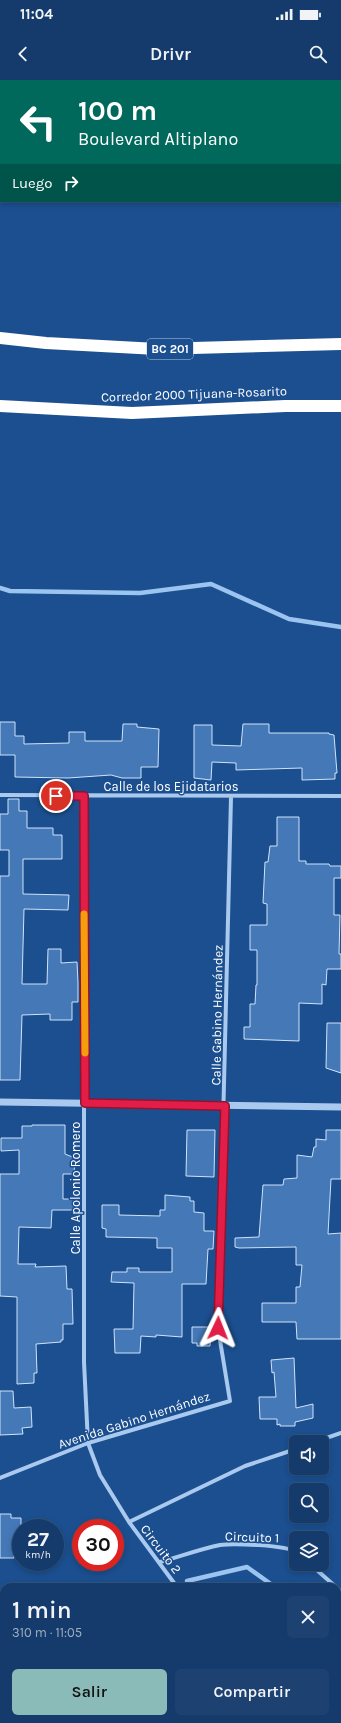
<!DOCTYPE html>
<html lang="es">
<meta charset="utf-8">
<style>
body{margin:0;font-family:Karla,sans-serif;background:#1d4271;color:#f1f3f6;height:100vh;display:flex;flex-direction:column;font-size:15px;white-space:nowrap}
*{box-sizing:border-box;margin:0}
p{font-size:13px;color:#9dadc1}
.icon{flex:none;width:22px;height:22px;fill:none;stroke:currentColor;stroke-width:2;stroke-linecap:round;stroke-linejoin:round}
.map{position:relative;flex:1;overflow:hidden}
.panel{position:absolute;left:0px;top:1503px;width:341px;height:140px;display:flex;flex-direction:column;background:#143b6b;border-radius:12px 12px 0 0;box-shadow:0 2px 6px #0003,0 0 0 1px #33557e}
.panel>*{flex:none}
.guide{position:absolute;left:0px;top:0px;width:341px;height:122px;box-shadow:0 2px 6px #0003,0 0 0 1px #33557e;background:#00695c;color:#fff;overflow:hidden}
.tools{position:absolute;left:289px;top:1355px;display:grid;gap:8px}
.tools a{display:grid;place-items:center;width:40px;height:40px;border-radius:6px;background:#143b6b;box-shadow:0 2px 6px #0003,0 0 0 1px #33557e;font-size:20px}
.speed{position:absolute;left:12px;top:1439px;display:flex;gap:8px;font-size:20px;font-weight:700;text-align:center}
.speed>*{display:grid;place-content:center;width:52px;height:52px;border-radius:50%;background:#143b6b;box-shadow:0 2px 6px #0003,0 0 0 1px #33557e;line-height:1}
.speed small{font-size:10px;font-weight:400}
.speed .limit{border:6px solid #d22;background:#fff;color:#111}
.pin{position:absolute;display:grid;place-items:center;width:34px;height:34px;color:#fff;margin:-17px;border:2px solid #fff;border-radius:50%;box-shadow:0 1px 4px #0007}
.me{position:absolute;width:44px;margin:-22px;rotate:2deg;stroke-linejoin:round;filter:drop-shadow(0 0 3px #0008)}
.turn{display:flex;align-items:center;gap:14px;height:84px;padding:0 12px;font-size:18px}
.turn .icon{width:52px;height:52px;stroke-width:2.5}
.turn b{display:block;font-size:28px;line-height:34px}
.then{display:flex;align-items:center;height:38px;padding:0 12px;background:#0003;gap:8px;font-size:15px}
.round{display:grid;place-items:center;flex:none;width:42px;height:42px;border-radius:6px;background:#1d4271}
.headline{display:flex;align-items:center;justify-content:space-between;height:68px;padding:0 12px}
h1{font-size:24px;font-weight:600;line-height:30px}
.action{display:flex;gap:8px;margin-top:auto;padding:8px 12px}
.action a{flex:1;height:46px;border-radius:6px;background:#8bbbb9;color:#111;font-size:16px;font-weight:600;line-height:46px;text-align:center}
.action a+a{background:#1d4271;color:#f1f3f6}
.status{display:flex;justify-content:space-between;align-items:center;height:28px;padding:0 20px;background:#143b6b;direction:ltr}
.status svg{height:11px;fill:currentColor}
header{display:flex;justify-content:space-between;align-items:center;height:52px;padding:0 12px;background:#143b6b;font-size:18px;font-weight:600}
.map>svg:first-child{display:block}
.lines{fill:none;stroke-linecap:round;stroke-linejoin:round}
.stream{stroke:#9cc4f0;stroke-width:4.5}
.building{fill:#4478b7;stroke:#cfe3fa}
.minor{stroke:#a9c9ee;stroke-width:4}
.tertiary{stroke:#a9c9ee;stroke-width:7}
.motorway{stroke:#fff;stroke-width:12}
.route-casing{stroke:#92132f;stroke-width:10}
.route{stroke:#e11d48;stroke-width:7}
.slow{stroke:#f59e0b;stroke-width:7}
.labels{text-anchor:middle;dominant-baseline:central;stroke-width:3;stroke-linejoin:round;paint-order:stroke}
.shield{fill:#1b4f8f;stroke:#bbcadd;stroke-width:1}
.shield-label{font-size:12px;font-weight:bold;fill:#fff}
.street-label{font-size:13px;fill:#fff;stroke:#1b4f8f}
</style>
<div class="status"><b>11:04</b><svg viewBox="0 0 49 12"><path d="M0 12V9h3v3zM5 12V6h3v6zM10 12V3h3v9zM15 12V0h3v12zM26 1h20v11H26zM47 4h2v5h-2z"/></svg></div>
<header><svg class="icon" aria-label="back" viewBox="0 0 24 24"><path d="M15 5l-7 7 7 7"/></svg>Drivr<svg class="icon" aria-label="search" viewBox="0 0 24 24"><circle cx="10" cy="10" r="6"/><path d="M15 15l6 6"/></svg></header>
<div class="map">
<svg width="341" height="1643" viewBox="0 0 341 1643">
<rect width="100%" height="100%" fill="#1b4f8f"/>
<g class="lines">
<path class="stream" d="M0 508 10 511 140 513 211 504 289 539 341 547
M187 1501 247 1487 275 1507
M337 1551 341 1554
M0 1563 4 1561"/>
</g>
<path class="building" d="M0 642H15V656H24V664L69 663V652H85V661H122L123 644H137V647L159 649 158 687H141V698H122L111 695 68 698 15 697V675H0Z
M243 644H269V653H329V654L334 655 337 693H335V699L302 700V688L236 690V683L212 682 211 700 194 698V645H212V665L241 666Z
M8 719H19V731H27V748H53V755H62V779H23V814L69 815 68 830 24 829 22 904H47L48 869H61V883L77 882 78 903V922H72V940H50V934L22 935 20 1000H0V796H9V770H0V734H8Z
M277 737H299V781H306V784H329L330 786H341V798H334V835H340L339 874H341V889H327L326 905 322 904V924L299 923V961L244 959V947H250V924H255L256 905H257V870H250V845H267V824L263 823 265 782H268L270 766H277Z
M327 943H341V993L326 988Z
M32 1045H65V1074L75 1078 74 1094H63V1119H74V1130H52L51 1148 19 1147 18 1184H36L35 1187 66 1186 67 1209H72L73 1244H63V1260H61V1262L36 1264 37 1293H34V1303L17 1304V1217L0 1216V1094H19V1070L1 1071V1058H22V1046H32Z
M187 1050H215L214 1097 186 1096Z
M326 1050H341V1099H331L328 1154 341 1153V1259H297L296 1242H262V1223H296V1207H300L302 1185H296V1167L239 1168 235 1167V1158L259 1157 263 1105H283L284 1099 297 1098V1075L312 1077 314 1067H316V1059L326 1060Z
M165 1115 190 1117V1121H194V1132L204 1133V1151H214L213 1169H208L206 1204H182V1257L156 1255V1257L141 1256 140 1273H115L114 1249H133L134 1203 111 1202 112 1192H127V1188H139V1192H172V1168H157V1158L106 1157V1149L102 1148V1125H119V1135L160 1136V1130H165Z
M192 1247H211L210 1266H197V1263H192Z
M294 1278 296 1328 313 1324V1338L295 1342V1346H280V1344L277 1345V1339H260L259 1317H276L274 1292 272 1293 271 1280Z
M0 1311H13L14 1328 31 1327 32 1347 22 1348 23 1354 0 1355Z
M0 1434H11V1438H21V1468H14V1478H0Z"/>
<g class="lines">
<path class="minor" d="M0 715 341 716
M84 716V1282L88 1363 100 1395 129 1442 177 1507
M315 1362 341 1353
M0 1398 88 1363 230 1321 218 1248 231 717
M129 1442 245 1386 296 1369
M160 1482C179 1477 200 1469 220 1465 233 1463 286 1465 296 1472
M310 1484 336 1507
M337 1508 341 1512
M337 1580 341 1583
M295 1639 299 1643
M178 1643 274 1639"/>
<path class="tertiary" d="M0 1022 341 1027"/>
<path class="motorway" d="M0 258 46 263 157 269 341 264
M0 326 132 333 285 326H341"/>
</g>
<g class="lines">
<g class="route-casing">
<path id="route" d="M56 716H84L85 1023 225 1026 218 1248"/>
</g>
<use href="#route" class="route"/>
<path class="slow" d="M84 834 85 973"/>
</g>
<g class="labels">
<rect class="shield" x="147" y="259" width="46" height="20" rx="3"/>
<g class="shield-label">
<text x="170" y="269">BC 201</text>
</g>
<g class="street-label">
<text transform="translate(194 314) rotate(-2)">Corredor 2000 Tijuana-Rosarito</text>
<text x="171" y="706">Calle de los Ejidatarios</text>
<text transform="translate(217 935) rotate(-89)">Calle Gabino Hernández</text>
<text transform="translate(75 1108) rotate(-90)">Calle Apolonio Romero</text>
<text transform="translate(134 1340) rotate(-18)">Avenida Gabino Hernández</text>
<text transform="translate(252 1457) rotate(2)">Circuito 1</text>
<text transform="translate(161 1469) rotate(53)">Circuito 2</text>
</g>
</g>
</svg>
<div class="tools">
<a><svg class="icon" aria-label="sound" viewBox="0 0 24 24"><path d="M4 9h4l5-4v14l-5-4H4zM17 9q2 3 0 6"/></svg></a>
<a><svg class="icon" aria-label="search" viewBox="0 0 24 24"><circle cx="10" cy="10" r="6"/><path d="M15 15l6 6"/></svg></a>
<a><svg class="icon" aria-label="layers" viewBox="0 0 24 24"><path d="M12 4l9 5-9 5-9-5zM3 14l9 5 9-5"/></svg></a>
</div>
<div class="speed"><div>27<small>km/h</small></div><div class="limit">30</div></div>
<div class="pin" style="left:56px;top:716px;background:#d93025"><svg class="icon" aria-label="arrive" viewBox="0 0 24 24"><path d="M6 21V4h12l-3 4 3 4H6"/></svg></div>
<svg class="me" style="left:218px;top:1248px" viewBox="-20 -20 40 40"><path d="M0-17L14 15 0 8-14 15z" fill="#e11d48" stroke="#fff" stroke-width="4"/></svg>
<div class="guide">
<div class="turn"><svg class="icon" aria-label="left" viewBox="0 0 24 24"><path d="M17 20v-9H6M10 6l-5 5 5 5"/></svg><div><b>100 m</b>Boulevard Altiplano</div></div>
<div class="then">Luego<svg class="icon" aria-label="right" viewBox="0 0 24 24"><path d="M7 20v-9h11M14 6l5 5-5 5"/></svg></div>
</div>
<section class="panel">
<div class="headline"><div><h1>1 min</h1><p>310 m · 11:05</p></div><a class="round"><svg class="icon" aria-label="close" viewBox="0 0 24 24"><path d="M6 6l12 12M18 6L6 18"/></svg></a></div>
<div class="action"><a>Salir</a><a>Compartir</a></div>
</section>
</div>
